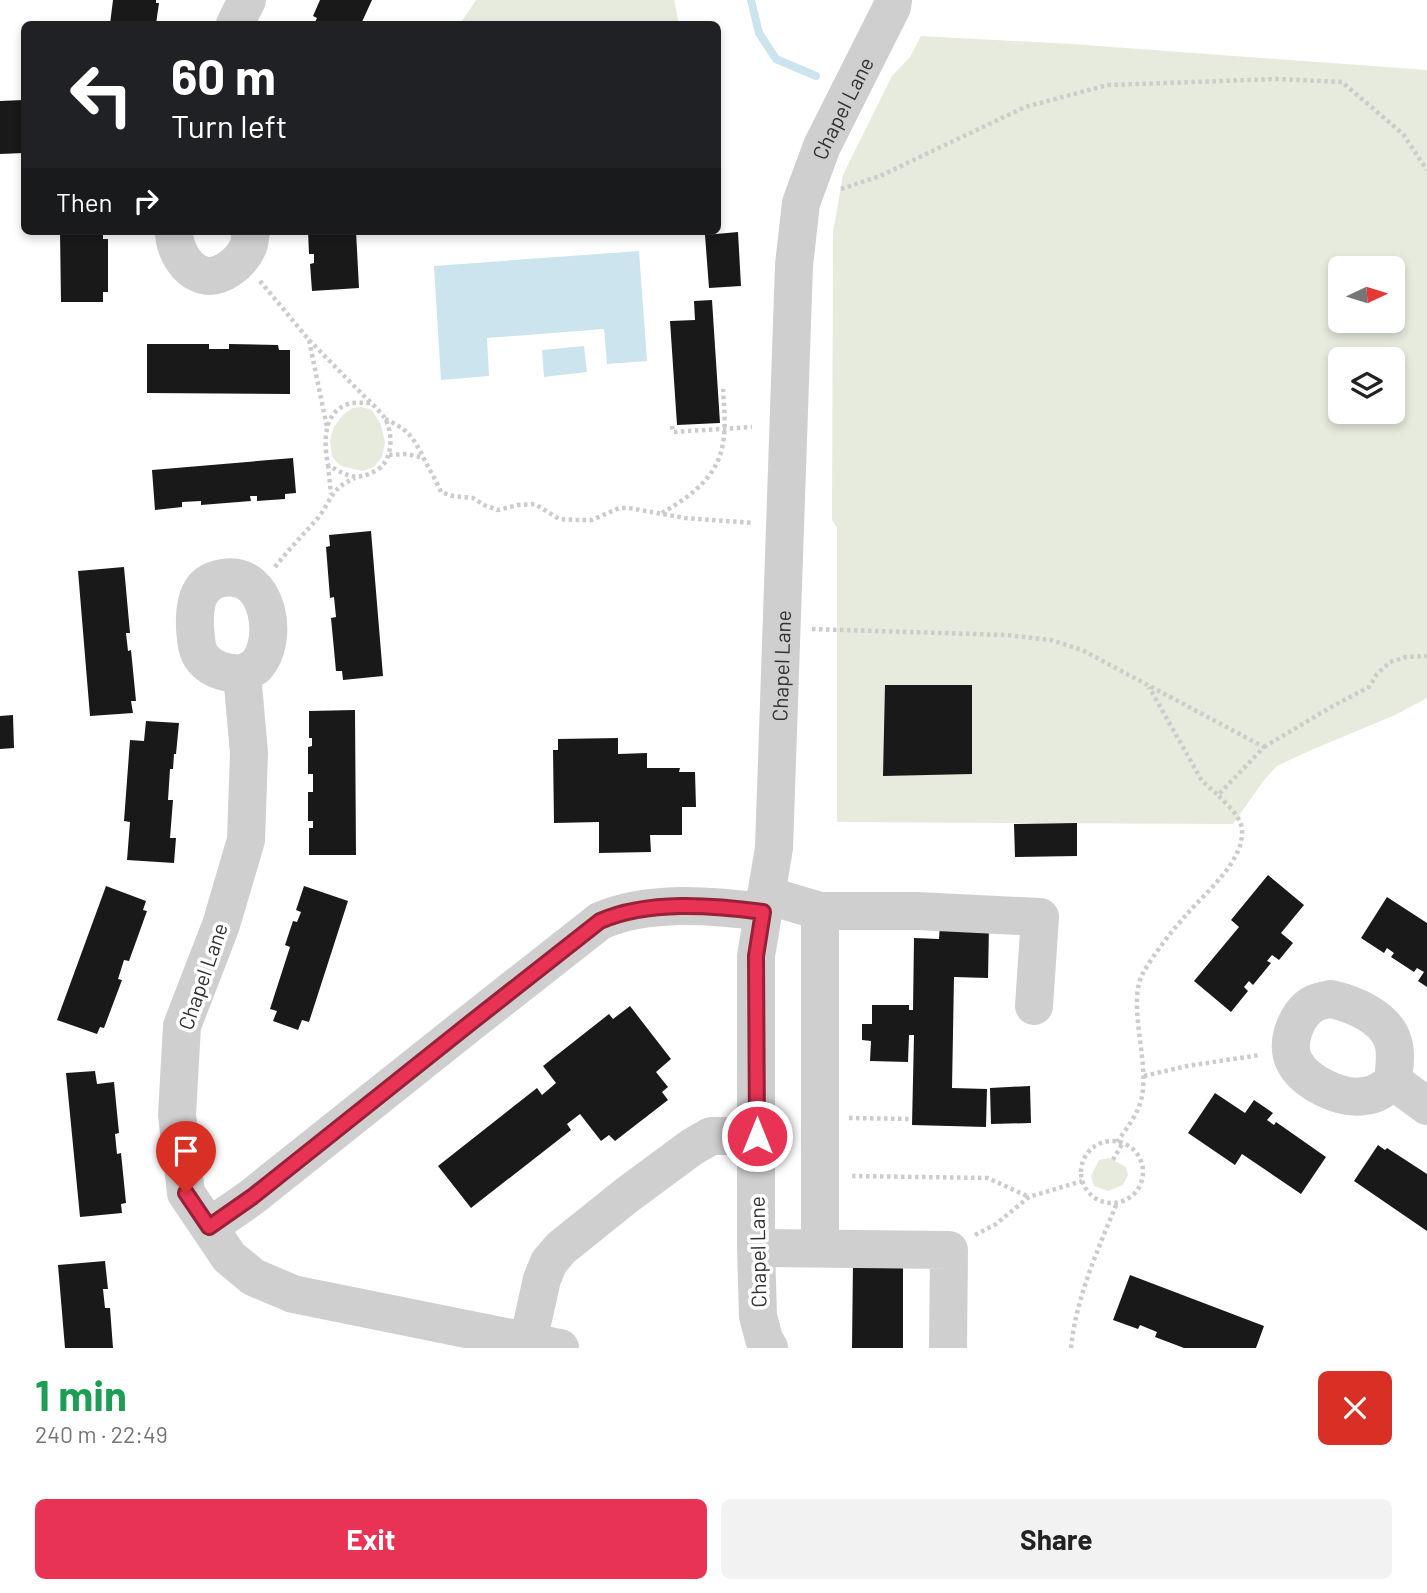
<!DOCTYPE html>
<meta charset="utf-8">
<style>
body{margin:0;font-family:Barlow,sans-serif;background:#f2f2f2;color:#222;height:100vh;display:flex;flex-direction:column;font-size:26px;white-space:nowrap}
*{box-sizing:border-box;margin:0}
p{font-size:23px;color:#767676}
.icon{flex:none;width:38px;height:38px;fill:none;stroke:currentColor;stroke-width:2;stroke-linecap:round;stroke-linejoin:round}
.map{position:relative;height:1348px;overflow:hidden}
.drawer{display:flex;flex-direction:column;background:#fff;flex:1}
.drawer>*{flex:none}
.guide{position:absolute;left:21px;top:21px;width:700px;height:214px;border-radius:10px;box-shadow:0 4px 10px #0003;background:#202124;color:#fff;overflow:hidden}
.needle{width:46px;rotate:86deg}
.controls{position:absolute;left:1328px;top:256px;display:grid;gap:14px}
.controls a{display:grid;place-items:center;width:77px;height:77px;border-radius:10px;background:#fff;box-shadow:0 4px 10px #0003;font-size:35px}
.pin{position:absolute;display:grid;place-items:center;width:60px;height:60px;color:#fff;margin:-72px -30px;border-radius:50% 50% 50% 0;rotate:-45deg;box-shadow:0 0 7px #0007}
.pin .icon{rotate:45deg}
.me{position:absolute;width:77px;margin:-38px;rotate:0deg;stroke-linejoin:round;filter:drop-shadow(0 0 5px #0008)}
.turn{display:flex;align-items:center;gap:24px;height:147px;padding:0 35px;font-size:32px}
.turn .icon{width:91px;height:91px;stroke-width:2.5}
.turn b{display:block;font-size:49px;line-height:60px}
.then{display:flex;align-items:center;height:66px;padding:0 35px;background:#0003;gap:14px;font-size:26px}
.round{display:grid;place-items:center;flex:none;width:74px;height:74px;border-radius:10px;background:#f2f2f2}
.head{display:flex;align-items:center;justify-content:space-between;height:119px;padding:0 35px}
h1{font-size:42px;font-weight:700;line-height:52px;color:#1e9e55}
.primary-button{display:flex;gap:14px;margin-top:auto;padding:14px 35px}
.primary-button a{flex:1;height:80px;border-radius:10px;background:#e93354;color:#fff;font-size:28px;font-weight:700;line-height:80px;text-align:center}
.primary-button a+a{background:#f2f2f2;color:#222}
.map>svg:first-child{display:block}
.green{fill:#e6ebdd;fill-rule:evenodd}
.water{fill:#cce4ee}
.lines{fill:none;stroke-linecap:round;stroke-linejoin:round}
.stream{stroke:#cce4ee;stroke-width:8}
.building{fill:#191919}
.path{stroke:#ccc;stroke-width:4.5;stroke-dasharray:3.5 3.5;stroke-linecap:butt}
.minor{stroke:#cfcfcf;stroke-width:38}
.route-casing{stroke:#972137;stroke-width:18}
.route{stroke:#e93354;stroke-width:12}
.labels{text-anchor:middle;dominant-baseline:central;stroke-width:7;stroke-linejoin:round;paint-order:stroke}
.street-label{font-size:21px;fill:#323232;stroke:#fff}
</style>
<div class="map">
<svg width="1427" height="1348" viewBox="0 0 1427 1348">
<rect width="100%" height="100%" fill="#fff"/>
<path class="green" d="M476 0H674L679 24H460Z
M921 36 1072 44 1427 70V698L1395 715 1309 751 1277 766 1264 780 1233 824 837 822V528L832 520 833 232 843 175 892 76 910 57ZM1340 268H1393V320H1340ZM1340 359H1393V411H1340Z
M362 407 372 410 381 425 385 442 382 457 374 467 362 471 341 466 332 457 330 440 334 427 343 415 352 408Z
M1109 1158 1126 1167 1128 1175 1123 1185 1108 1191 1094 1186 1091 1176 1099 1160Z"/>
<path class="water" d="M639 251 647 361 607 364 604 329 487 338 489 376 441 380 434 266Z
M584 346 587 372 544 377 542 350Z"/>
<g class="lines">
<path class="stream" d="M751 0 759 33 776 59 816 76"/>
</g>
<path class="building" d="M113 0H156V3H159L156 24H110Z
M320 0H372L361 24H314L317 18 313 16Z
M23 100 24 153 0 154V101Z
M60 231H103V239H108V292H103V302H61Z
M308 231H356L359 288 312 291 310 264 314 263V254H309Z
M738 232 741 286 709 288 705 235Z
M712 300 720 423 677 425 670 321 695 320 694 301Z
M147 344H209V349H229V344L278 345 279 350H290V394L147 393Z
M293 458 296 493 285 494V499L257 501V496H250L251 501 201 505V501L182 502V507L155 510 152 470Z
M371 531 383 676 343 680 342 671H336L331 618 336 617 334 597 330 598 326 547 330 546 329 535Z
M124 567 130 633H126L128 651 131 650 136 701H131L133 713 90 716 78 571Z
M885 685H972V774L883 776Z
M355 710 356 855H309V828H313V821H308V792H313V774H308V747L312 746V738H309V711Z
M13 715 14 748 0 749V716Z
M146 721 179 723 176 754H174L173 769H170L168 800H173L170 838H176L174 863 127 860 130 822 124 821 130 740 144 741Z
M618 738V754L647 753V768H680L679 772H695L696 807H682V835H650L651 852 599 853V822L554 823 553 750H558V739Z
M1077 823V856L1015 857 1014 824Z
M1268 875 1304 905 1281 933 1293 943 1279 960 1272 955 1267 961 1271 963 1253 985 1249 981 1244 987 1248 991 1231 1012 1194 981 1239 927 1231 920Z
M106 886 146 901 143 910 147 911 129 961 124 960 118 979 122 980 104 1028 100 1027 97 1034 57 1020Z
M304 886 348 901 309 1022 302 1020 298 1030 273 1021 277 1011 270 1009 290 947 285 945 293 921 297 922 301 912 296 910Z
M1387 897 1427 923V987L1418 981 1424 972 1417 968 1414 972 1391 957 1394 953 1387 948 1384 953 1361 938Z
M940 924 989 925 988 978 954 977 952 1088 987 1089 986 1127 912 1125 914 1035H909L908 1062 870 1061 871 1041 862 1040V1024H872V1005H909V1010H913L914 938 939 939Z
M630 1006 671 1059 656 1072 668 1087 662 1092 668 1100 615 1141 609 1135 601 1141 580 1114 567 1124 571 1130 471 1208 438 1166 537 1088 542 1095 556 1083 543 1066 609 1014 613 1019Z
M95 1071 97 1084 114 1082 119 1133 115 1134 117 1154 121 1153 126 1203 121 1204 122 1213 80 1217 66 1073Z
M1030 1086 1031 1123 991 1124 990 1088Z
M1215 1093 1245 1113 1254 1100 1273 1113 1267 1120 1274 1125 1276 1122 1326 1157 1301 1194 1242 1154 1235 1165 1188 1133Z
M1378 1145 1385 1150 1387 1148 1427 1174V1231L1354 1181Z
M105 1261 108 1289H103L105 1308H110L113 1348H65L58 1265Z
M853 1261H903V1348H852Z
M1130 1275 1264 1326 1256 1348H1184L1155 1337 1157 1332 1140 1325 1138 1329 1113 1320Z"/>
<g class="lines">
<path class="path" d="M841 189 880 176 1025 107 1108 85 1278 79 1342 82 1403 134 1427 170
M260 281 309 340 327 427
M309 340C327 358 344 376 362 394 369 401 378 409 384 417 394 432 393 461 377 470 356 482 347 476 328 465 324 444 322 413 348 404 355 402 363 403 371 403
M385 419C407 429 413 436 423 457 429 469 436 480 441 492L453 496 473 498 484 505 498 510 518 505 535 504 559 519 575 520H592L619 508H629L685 518 753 523
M672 426 673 432 752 427
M389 455 407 454 423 458
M328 465 331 494
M662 513C686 499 713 481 721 452 727 432 724 408 723 387
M275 567C288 550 303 535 317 519 332 501 329 489 355 478
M812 629 1006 635 1051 640 1082 650 1264 747 1218 795 1202 781 1149 687
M1264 747 1333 706 1369 687 1377 674 1390 662 1406 657 1427 656
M1144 1076 1187 1066 1260 1055
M849 1118 912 1119
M1081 1172a31 31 0 1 1 62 0a31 31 0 1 1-62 0Z
M1117 1142C1126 1129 1137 1116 1141 1100 1151 1064 1126 1004 1143 973 1154 954 1173 929 1188 913 1207 891 1244 861 1242 830 1241 816 1227 805 1218 795
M1113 1160 1122 1144
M852 1176 988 1178 1029 1197
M975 1235 996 1224 1029 1197 1082 1181
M1071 1348C1076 1298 1098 1249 1117 1203"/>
<g class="minor">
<path d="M235 24 247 0"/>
<path d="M174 231C174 248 185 270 203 275 220 280 241 263 248 247 250 243 250 236 251 231"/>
<path d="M242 674C227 673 213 671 203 659 196 651 196 638 195 628 194 606 197 582 223 578 269 570 280 641 256 666 252 669 246 672 242 674L249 753 246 840 221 925 182 1026 177 1115 186 1193 229 1257 253 1277 293 1294 560 1348"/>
<path d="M766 895 820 911V1248"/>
<path d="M820 911H917L1040 917 1034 1006"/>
<path d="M1331 999C1353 1004 1386 1017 1393 1042 1397 1054 1394 1069 1393 1081 1384 1089 1376 1095 1364 1096 1341 1100 1304 1082 1294 1061 1285 1042 1297 1012 1315 1003 1319 1001 1326 1000 1331 999Z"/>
<path d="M1393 1081 1427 1106"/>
<path d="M209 1227 252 1197 469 1024 600 921C648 900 711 905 763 912"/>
<path d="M756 1248 949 1250 948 1348"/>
<path d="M528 1342 542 1279 549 1262 561 1248 627 1195 692 1147 711 1136H757"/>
<path id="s1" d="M769 1348 764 1339 758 1316 756 1248V956L774 848 794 265 801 203 822 146 892 7 893 0"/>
</g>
</g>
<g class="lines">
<g class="route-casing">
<path id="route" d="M186 1193 209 1227 252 1197 469 1024 600 921C648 900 712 905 763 912L756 956 757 1136"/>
</g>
<use href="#route" class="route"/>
</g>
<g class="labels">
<g class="street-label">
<text stroke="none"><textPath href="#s1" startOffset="1253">Chapel Lane</textPath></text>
<text stroke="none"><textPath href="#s1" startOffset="686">Chapel Lane</textPath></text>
<text transform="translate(202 976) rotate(-71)">Chapel Lane</text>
<text transform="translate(757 1252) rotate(-91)">Chapel Lane</text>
</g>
</g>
</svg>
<div class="controls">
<a><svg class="needle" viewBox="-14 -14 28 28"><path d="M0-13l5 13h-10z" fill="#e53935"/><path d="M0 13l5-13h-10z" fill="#767676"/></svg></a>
<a><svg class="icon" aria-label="layers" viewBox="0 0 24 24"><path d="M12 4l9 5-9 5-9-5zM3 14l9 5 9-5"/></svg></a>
</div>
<div class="pin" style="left:186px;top:1193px;background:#d93025"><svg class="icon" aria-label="arrive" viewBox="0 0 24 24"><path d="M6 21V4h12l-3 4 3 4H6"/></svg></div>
<svg class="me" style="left:757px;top:1136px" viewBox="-20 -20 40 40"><circle r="17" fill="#e93354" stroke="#fff" stroke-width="3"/><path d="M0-11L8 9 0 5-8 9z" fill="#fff"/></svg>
<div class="guide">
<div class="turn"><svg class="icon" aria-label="left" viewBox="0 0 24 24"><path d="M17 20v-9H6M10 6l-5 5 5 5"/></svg><div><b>60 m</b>Turn left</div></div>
<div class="then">Then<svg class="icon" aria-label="right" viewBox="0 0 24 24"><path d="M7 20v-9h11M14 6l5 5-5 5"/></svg></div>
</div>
</div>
<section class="drawer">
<div class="head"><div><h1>1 min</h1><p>240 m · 22:49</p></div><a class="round" style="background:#d93025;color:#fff"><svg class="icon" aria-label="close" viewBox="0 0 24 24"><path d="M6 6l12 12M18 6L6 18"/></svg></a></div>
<div class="primary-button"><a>Exit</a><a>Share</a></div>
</section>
